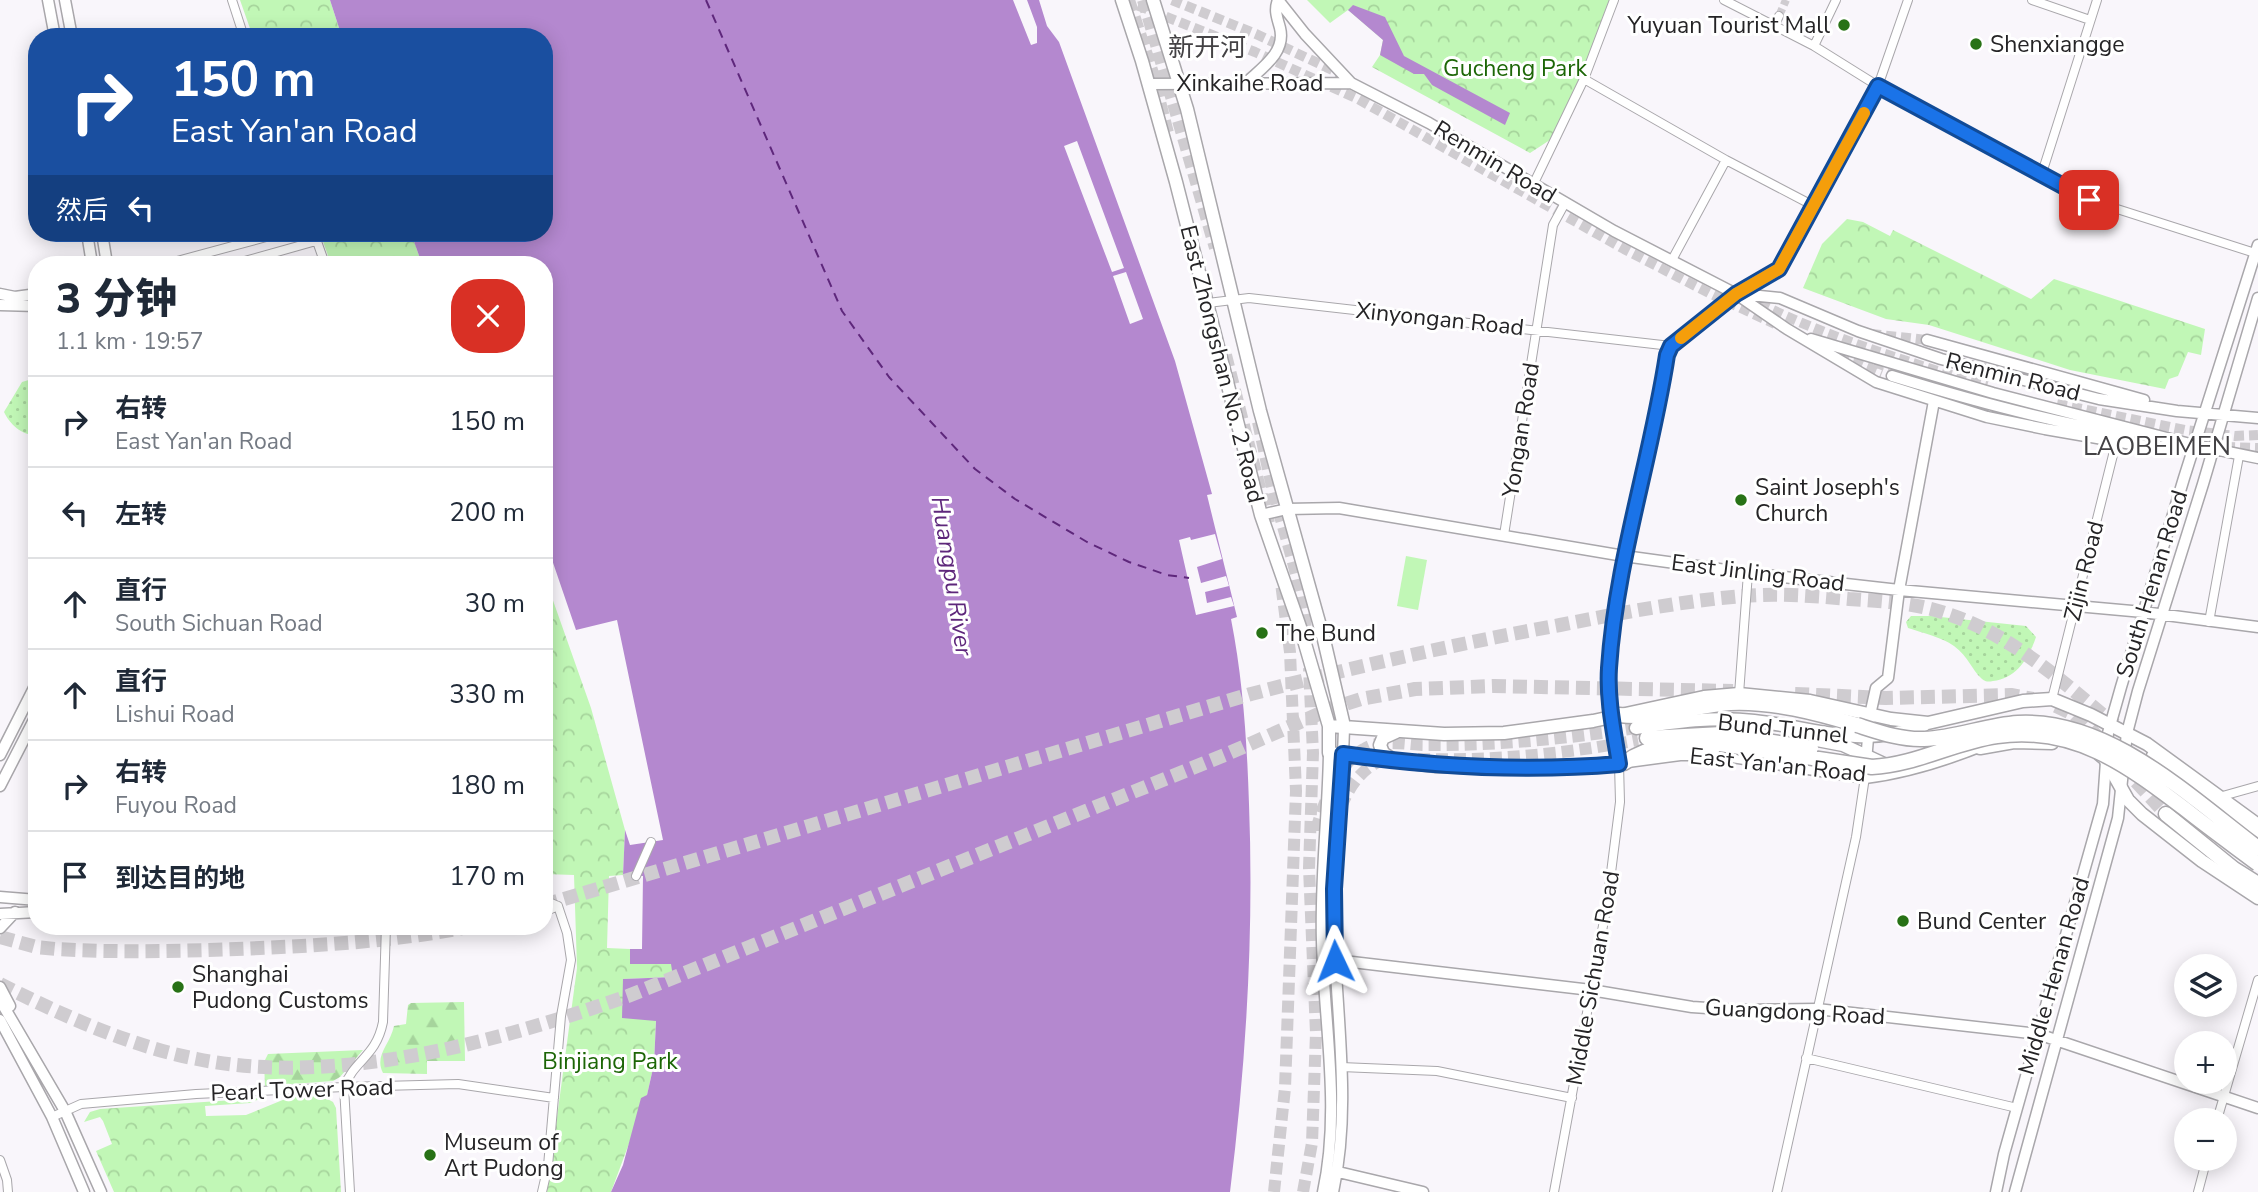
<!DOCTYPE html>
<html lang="zh">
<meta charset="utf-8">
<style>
body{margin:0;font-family:"Nunito Sans","Noto Sans SC",sans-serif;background:#f2f2f3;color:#1f2937;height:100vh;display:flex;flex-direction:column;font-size:26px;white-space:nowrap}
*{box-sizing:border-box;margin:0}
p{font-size:23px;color:#747a83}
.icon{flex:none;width:38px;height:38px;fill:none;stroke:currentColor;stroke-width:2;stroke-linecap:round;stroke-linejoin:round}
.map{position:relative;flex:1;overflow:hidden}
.sheet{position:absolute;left:28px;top:256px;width:525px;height:679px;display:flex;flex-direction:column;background:#fff;border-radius:28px;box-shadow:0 4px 18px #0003}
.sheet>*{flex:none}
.top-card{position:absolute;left:28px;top:28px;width:525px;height:214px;border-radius:28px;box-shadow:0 4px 18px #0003;background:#1a4fa0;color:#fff;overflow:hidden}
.controls{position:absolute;left:2174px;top:954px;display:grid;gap:14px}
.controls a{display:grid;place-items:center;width:63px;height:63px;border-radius:50%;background:#fff;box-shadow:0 4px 18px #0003;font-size:35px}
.pin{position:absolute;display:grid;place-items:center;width:60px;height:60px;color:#fff;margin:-30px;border-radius:14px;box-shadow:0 4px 10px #0006}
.me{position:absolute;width:77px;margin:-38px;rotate:358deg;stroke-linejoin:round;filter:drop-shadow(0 0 5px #0008)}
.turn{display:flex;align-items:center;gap:24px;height:147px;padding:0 28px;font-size:32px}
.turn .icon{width:91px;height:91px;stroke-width:2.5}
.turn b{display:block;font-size:49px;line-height:60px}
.then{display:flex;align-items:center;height:66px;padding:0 28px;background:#0003;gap:14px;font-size:26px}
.round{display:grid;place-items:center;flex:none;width:74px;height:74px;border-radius:28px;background:#f2f2f3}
.summary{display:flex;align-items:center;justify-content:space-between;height:119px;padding:0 28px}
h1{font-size:42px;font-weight:800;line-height:52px}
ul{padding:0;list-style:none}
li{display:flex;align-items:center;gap:21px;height:91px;padding:0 28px;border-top:2px solid #e0e1e3}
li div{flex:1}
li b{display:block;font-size:26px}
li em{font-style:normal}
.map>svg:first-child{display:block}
.grass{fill:url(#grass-dots)}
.forest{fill:url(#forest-firs)}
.park{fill:url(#park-crowns)}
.pitch{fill:#c1f7b6}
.water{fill:#b488cf}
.pier{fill:#f9f6fb}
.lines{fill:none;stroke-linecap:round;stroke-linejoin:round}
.ferry{stroke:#5e277b;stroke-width:2;stroke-dasharray:9 7;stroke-linecap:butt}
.street-tunnel{stroke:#cfccd0;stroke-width:8;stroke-dasharray:8 4;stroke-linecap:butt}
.secondary-tunnel{stroke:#cfccd0;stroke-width:10;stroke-dasharray:10 5;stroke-linecap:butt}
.primary-tunnel{stroke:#cfccd0;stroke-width:12;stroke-dasharray:12 6;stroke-linecap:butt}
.highway-tunnel{stroke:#cfccd0;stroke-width:14;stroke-dasharray:14 7;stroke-linecap:butt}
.street-casing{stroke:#a9a7ab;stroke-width:10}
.secondary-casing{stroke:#a9a7ab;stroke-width:13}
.primary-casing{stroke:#a9a7ab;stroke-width:15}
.highway-casing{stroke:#a9a7ab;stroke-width:17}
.street{stroke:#fff;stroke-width:8}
.secondary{stroke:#fff;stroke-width:10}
.primary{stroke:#fff;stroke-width:12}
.highway{stroke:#fff;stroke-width:14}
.highway-bridge-casing{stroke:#a9a7ab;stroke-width:17;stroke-linecap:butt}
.highway-bridge{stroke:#fff;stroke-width:14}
.route-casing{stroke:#114b97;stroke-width:18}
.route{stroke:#1a73e8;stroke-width:12}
.slow{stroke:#f59e0b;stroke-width:12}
.poi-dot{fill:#287216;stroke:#fff;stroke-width:2.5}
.labels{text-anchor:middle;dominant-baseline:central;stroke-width:6;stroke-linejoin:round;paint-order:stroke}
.poi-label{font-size:23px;fill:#252426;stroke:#fff;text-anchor:start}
.park-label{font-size:23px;fill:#1c6606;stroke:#fff}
.street-label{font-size:23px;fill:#252426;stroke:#fff}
.water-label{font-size:24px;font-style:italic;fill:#5e277b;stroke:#fff}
.quarter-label{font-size:26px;fill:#444245;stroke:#fff}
</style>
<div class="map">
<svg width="2258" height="1192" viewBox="0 0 2258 1192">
<defs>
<pattern id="grass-dots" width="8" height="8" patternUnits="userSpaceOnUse" patternTransform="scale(1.75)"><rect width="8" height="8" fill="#c1f7b6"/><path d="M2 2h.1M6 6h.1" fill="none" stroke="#a6d49c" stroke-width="1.8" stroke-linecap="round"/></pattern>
<pattern id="forest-firs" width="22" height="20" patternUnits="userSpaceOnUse" patternTransform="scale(1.75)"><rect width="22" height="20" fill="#c1f7b6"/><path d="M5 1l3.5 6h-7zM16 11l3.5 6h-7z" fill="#a6d49c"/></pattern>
<pattern id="park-crowns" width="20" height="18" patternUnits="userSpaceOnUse" patternTransform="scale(1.75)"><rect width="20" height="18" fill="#c1f7b6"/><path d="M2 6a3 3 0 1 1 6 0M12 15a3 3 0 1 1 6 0" fill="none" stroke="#a6d49c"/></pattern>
</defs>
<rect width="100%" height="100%" fill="#f9f6fb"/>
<path class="grass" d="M32 379H37V435C23 436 10 425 4 412L22 382Z
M1911 616H1931L2026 626 2036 637C2029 658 2016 679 1993 681 1988 682 1986 682 1982 679 1971 669 1969 657 1954 646 1941 637 1923 633 1908 628L1906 622Z"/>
<path class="forest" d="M464 1002 465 1061H427V1074L383 1073C374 1055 390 1045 394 1026L406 1024 408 1005 411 1003Z
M363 1050 340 1077 333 1081 265 1086 264 1062 268 1054Z"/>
<path class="park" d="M240 0H330L342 37H253Z
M1307 0H1614L1556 136 1530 153 1372 67 1380 55 1383 40 1348 10 1330 23Z
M1847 219 1863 222 1890 236 1893 230 2031 299 2054 279 2205 329 2201 355 2188 352 2178 376 2169 379 2165 389 2070 370 1929 325 1886 319 1803 288 1822 244Z
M320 233H411L422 264H331Z
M544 575 591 708 625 830 623 875 609 876 607 948 630 949V964H672L673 977 623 979 656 1020 654 1064 647 1095 611 1192H547L577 968 574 875 544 874Z
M322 1096 333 1102 336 1108 341 1192H114L96 1151 112 1144 103 1121 100 1117 84 1122 90 1112 100 1109 262 1098 250 1103 205 1106 206 1116 246 1115 290 1097Z"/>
<path class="pitch" d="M1406 556 1427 560 1418 610 1397 606Z"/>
<path class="water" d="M330 0H1039L1047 26 1059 42 1175 361 1212 494 1207 495 1237 617 1231 619C1243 680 1247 742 1249 804 1254 934 1246 1063 1230 1192H611L623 1165 641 1098 647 1095 654 1064 656 1021 622 1018 623 979 673 977 671 964H630V949H642L643 876 623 875 625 830 630 845 663 840 617 620 576 630 549 551 550 532 544 523V264H422L411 233H544V37H342Z
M1353 5 1385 17 1404 56 1510 113 1505 125 1432 85 1424 74H1414L1380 55 1383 40 1348 10Z"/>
<path class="pier" d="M1013 0H1027L1037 27V43L1031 45Z
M1077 141 1124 268 1112 272 1064 146Z
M1126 272 1143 319 1130 324 1113 276Z
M1215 534 1222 559 1197 567 1201 583 1226 576 1227 579 1229 586 1205 592 1207 603 1231 597 1234 606 1196 615 1179 540 1190 537 1191 540Z"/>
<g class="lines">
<path class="ferry" d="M706 0 842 311 889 377 975 469 1015 499 1087 542 1129 562 1167 575 1189 578"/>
<path class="street-tunnel" d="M1779 16 1786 0"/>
<path class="secondary-tunnel" d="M1124 0 1255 52 1358 99 1624 249 1709 293 1775 324
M1172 0 1256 34 1343 75
M1746 297C1822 336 1905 361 1987 386
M1871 334 1927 340
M1839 356 1882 373
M1875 362 1909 376 2051 415
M2057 404 2185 430 2235 436 2258 435
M2225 447 2258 448"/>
<path class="primary-tunnel" d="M1129 0 1152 70 1169 137
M1143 0 1215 248
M1226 355 1269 523
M1258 422C1264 449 1269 476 1276 502 1289 549 1303 590 1307 640
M1418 759C1492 761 1565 754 1638 740
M1316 830C1324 802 1337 765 1364 749 1380 739 1404 744 1422 745 1494 746 1565 739 1636 728
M1327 859C1334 822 1346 772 1385 759
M1274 1192 1285 1088 1296 791 1290 652 1281 583
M1303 1192 1312 1143 1316 1033 1309 868 1313 753 1309 668"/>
<path class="highway-tunnel" d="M1795 694 1886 698 2011 695 2033 699
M2056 706 2075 715 2103 742
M2122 766 2166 814
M544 905 1251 694C1353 667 1456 644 1560 625 1621 613 1682 601 1743 596 1778 593 1814 596 1849 599 1882 601 1917 603 1948 614 2012 635 2064 683 2115 725
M0 937 36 947 56 949C124 953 192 951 260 948 331 945 403 940 473 926
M0 984C62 1015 129 1046 197 1059 336 1087 497 1042 628 996L1227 754 1330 709 1361 699 1415 689 1494 686 1733 691"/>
<g class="street-casing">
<path id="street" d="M232 0 244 37
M1724 0 1814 46 1878 86 2089 200 2255 253
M2032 0 2090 20
M1774 26 1779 16
M1814 46 1836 0
M1584 79 1726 160 1812 205
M2042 173 2097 0
M1533 185 1584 79 1614 0
M314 233 325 264
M1672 260 1726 160
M166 264 281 233
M234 264 316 241
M1208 303 1249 298 1671 346
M1504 535 1553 225 1565 203
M2209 622 2239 456
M1739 694 1748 573
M2052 699 2116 443
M2219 797 2258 786
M636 876 651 842
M544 900 558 906
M544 912 558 906
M1806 1058 2017 1108
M1341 1067 1437 1071 1572 1098
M52 1117 81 1104 196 1094 344 1087 458 1084 554 1098
M2217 1120 2258 980
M0 1160 7 1180 8 1192
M350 1192 344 1087C355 1059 376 1057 383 1022L386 926
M542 1192 548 1166 561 1016 571 960 567 933 558 906
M1554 1192 1607 904 1620 802 1619 764 1611 716 1609 670 1624 556 1667 355 1671 346 1736 294 1779 269 1878 86 1908 0
M1777 1192 1856 837 1865 777
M2198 1192 2207 1158"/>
</g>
<g class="secondary-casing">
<path id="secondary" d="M48 0 55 37
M65 0 72 37
M1278 0 1305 34 1351 83 1429 123 1614 231 1736 294 1787 329 1876 382 1987 417 2045 429 2155 448 2194 445
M1247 82C1263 67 1286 52 1280 28 1277 17 1274 10 1278 0
M1148 84 1351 83
M87 233 92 264
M102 233 107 264
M0 294 15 297 37 294
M1740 294 1780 298 1858 331 1941 359 2099 399 2177 411 2258 418
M0 305 37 306
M1811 339 1993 393 2194 445 2258 458
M1927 340 2144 400
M1892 376C1970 400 2050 422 2130 435
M1261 515 1287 509 1339 508 1624 556 1748 573 1899 590 2143 612 2258 627
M0 755 37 682
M1866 761 1870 715 1876 688 1888 678 1899 590 1934 401
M0 786 37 714
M0 897 37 900
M0 914 37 912
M0 928 15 912
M1323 961 1352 962 1591 990 1692 1007 1737 1010 1817 1009 2038 1034 2258 1108
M0 987 10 1006
M0 1000 65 1111 101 1192
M0 1020 52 1117 84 1192
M1334 1171 1423 1192
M1323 1192C1341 1110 1324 1024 1322 941 1320 878 1328 816 1329 753
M1333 1192C1353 1101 1334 1006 1334 914 1333 851 1343 789 1344 726
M1996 1192 2004 1154 2103 804 2108 733 2121 687 2184 478 2258 245
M2015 1192 2118 818 2127 733 2138 691 2203 484 2258 298"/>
</g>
<g class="primary-casing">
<path id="primary" d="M1122 0 1142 61 1176 182 1261 515 1301 630 1329 726V753L1436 766 1525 768 1583 767 1680 754H1719L1865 777C1907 772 1947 759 1986 743
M1153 0 1187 109 1260 411 1324 640 1344 726
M1329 726 1444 734 1504 733 1593 721 1704 697 1739 694 1810 701 1891 719 1928 723 2023 701 2052 699 2091 715 2147 744 2258 825
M1636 728C1674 722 1716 716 1754 721 1818 728 1860 749 1924 725
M1791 735 1843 745 1886 765
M1980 748 2014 742 2052 743
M2099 754 2105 759 2128 800 2142 814 2202 861 2258 898
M1394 760 1383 753 1380 745 1383 738 1396 732"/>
</g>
<g class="highway-casing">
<path id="highway" d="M1619 715C1657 720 1693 706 1730 703 1772 701 1817 713 1857 725
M1647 738 1722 734
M2154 756 2258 839
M1624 763C1651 743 1687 742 1720 744
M2166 814 2234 869 2258 884"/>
</g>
<use href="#street" class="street"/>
<use href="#secondary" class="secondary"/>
<use href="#primary" class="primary"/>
<use href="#highway" class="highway"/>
<g class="highway-bridge-casing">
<path id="highway-bridge" d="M1857 725C1879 732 1901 740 1924 739 1956 738 1986 725 2018 723 2109 718 2190 797 2258 848
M1722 734 1811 748
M1720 744 1872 767C1916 765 1954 742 1997 736 2074 725 2127 765 2185 809 2209 828 2234 846 2258 864"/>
</g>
<use href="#highway-bridge" class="highway-bridge"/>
</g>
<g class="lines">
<g class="route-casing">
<path id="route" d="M1335 961 1334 889 1343 754C1435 767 1526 772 1619 764 1614 732 1607 700 1609 668 1616 561 1651 460 1667 355L1671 346 1736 294 1779 269 1878 86 2089 200"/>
</g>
<use href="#route" class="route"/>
<path class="slow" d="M1681 338 1736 294 1779 269 1864 113"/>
</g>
<g class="poi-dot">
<circle cx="1844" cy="25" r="7"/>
<circle cx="1976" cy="44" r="7"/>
<circle cx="1741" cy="500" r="7"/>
<circle cx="1262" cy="633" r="7"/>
<circle cx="1903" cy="921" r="7"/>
<circle cx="178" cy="987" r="7"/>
<circle cx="430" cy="1155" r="7"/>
</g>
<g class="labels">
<g class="poi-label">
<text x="1830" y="25" text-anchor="end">Yuyuan Tourist Mall</text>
<text x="1990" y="44">Shenxiangge</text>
<text x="1755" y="487">Saint Joseph's<tspan x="1755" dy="26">Church</tspan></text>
<text x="1276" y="633">The Bund</text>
<text x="1917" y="921">Bund Center</text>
<text x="192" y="974">Shanghai<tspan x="192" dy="26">Pudong Customs</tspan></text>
<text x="444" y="1142">Museum of<tspan x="444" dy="26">Art Pudong</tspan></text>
</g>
<g class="park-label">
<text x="1515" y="68">Gucheng Park</text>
<text x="610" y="1061">Binjiang Park</text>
</g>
<g class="street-label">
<text x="1250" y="83">Xinkaihe Road</text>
<text transform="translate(1495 162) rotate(31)">Renmin Road</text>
<text transform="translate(1440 319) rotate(6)">Xinyongan Road</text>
<text transform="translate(1222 364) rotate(76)">East Zhongshan No. 2 Road</text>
<text transform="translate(2013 377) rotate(14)">Renmin Road</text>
<text transform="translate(1521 430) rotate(-81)">Yongan Road</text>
<text transform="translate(2084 571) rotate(-76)">Zijin Road</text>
<text transform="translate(1758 573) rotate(7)">East Jinling Road</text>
<text transform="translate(2152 584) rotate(-73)">South Henan Road</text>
<text transform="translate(1783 729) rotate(6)">Bund Tunnel</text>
<text transform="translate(1778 765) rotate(6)">East Yan'an Road</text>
<text transform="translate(2054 976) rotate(-74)">Middle Henan Road</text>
<text transform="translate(1593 978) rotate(-80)">Middle Sichuan Road</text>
<text transform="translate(1795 1012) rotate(3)">Guangdong Road</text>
<text transform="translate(302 1090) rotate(-2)">Pearl Tower Road</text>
</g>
<g class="water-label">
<text transform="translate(952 576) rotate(81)">Huangpu River</text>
</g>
<g class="quarter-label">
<text x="1207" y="47">新开河</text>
<text x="2157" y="446">LAOBEIMEN</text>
</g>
</g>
</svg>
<div class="controls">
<a><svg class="icon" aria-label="layers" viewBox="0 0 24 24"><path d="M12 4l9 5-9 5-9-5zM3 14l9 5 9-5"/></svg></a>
<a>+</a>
<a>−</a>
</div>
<div class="pin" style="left:2089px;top:200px;background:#d93025"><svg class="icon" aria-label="arrive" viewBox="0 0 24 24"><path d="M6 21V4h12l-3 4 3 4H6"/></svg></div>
<svg class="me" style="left:1335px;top:961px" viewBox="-20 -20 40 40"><path d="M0-17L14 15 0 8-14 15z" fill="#1a73e8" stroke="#fff" stroke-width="4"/></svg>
<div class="top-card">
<div class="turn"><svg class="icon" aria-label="right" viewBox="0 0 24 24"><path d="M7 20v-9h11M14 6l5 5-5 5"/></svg><div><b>150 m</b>East Yan'an Road</div></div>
<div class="then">然后<svg class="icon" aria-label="left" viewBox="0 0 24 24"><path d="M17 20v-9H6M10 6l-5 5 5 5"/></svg></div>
</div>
<section class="sheet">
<div class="summary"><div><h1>3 分钟</h1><p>1.1 km · 19:57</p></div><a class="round" style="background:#d93025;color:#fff"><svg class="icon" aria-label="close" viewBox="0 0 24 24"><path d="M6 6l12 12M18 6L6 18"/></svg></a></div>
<ul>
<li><svg class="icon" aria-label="right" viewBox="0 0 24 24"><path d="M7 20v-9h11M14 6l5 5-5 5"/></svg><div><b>右转</b><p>East Yan'an Road</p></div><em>150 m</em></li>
<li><svg class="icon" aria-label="left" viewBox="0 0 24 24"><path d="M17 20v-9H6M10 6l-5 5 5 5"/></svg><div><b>左转</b></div><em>200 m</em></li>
<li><svg class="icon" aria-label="ahead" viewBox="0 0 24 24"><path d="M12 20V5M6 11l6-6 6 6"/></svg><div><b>直行</b><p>South Sichuan Road</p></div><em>30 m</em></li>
<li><svg class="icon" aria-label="ahead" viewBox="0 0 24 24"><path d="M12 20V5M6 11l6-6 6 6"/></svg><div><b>直行</b><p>Lishui Road</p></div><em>330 m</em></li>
<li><svg class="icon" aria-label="right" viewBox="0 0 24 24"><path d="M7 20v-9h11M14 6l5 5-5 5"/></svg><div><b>右转</b><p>Fuyou Road</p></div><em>180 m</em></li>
<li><svg class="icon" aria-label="arrive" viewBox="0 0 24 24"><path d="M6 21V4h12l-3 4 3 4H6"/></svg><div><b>到达目的地</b></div><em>170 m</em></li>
</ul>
</section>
</div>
